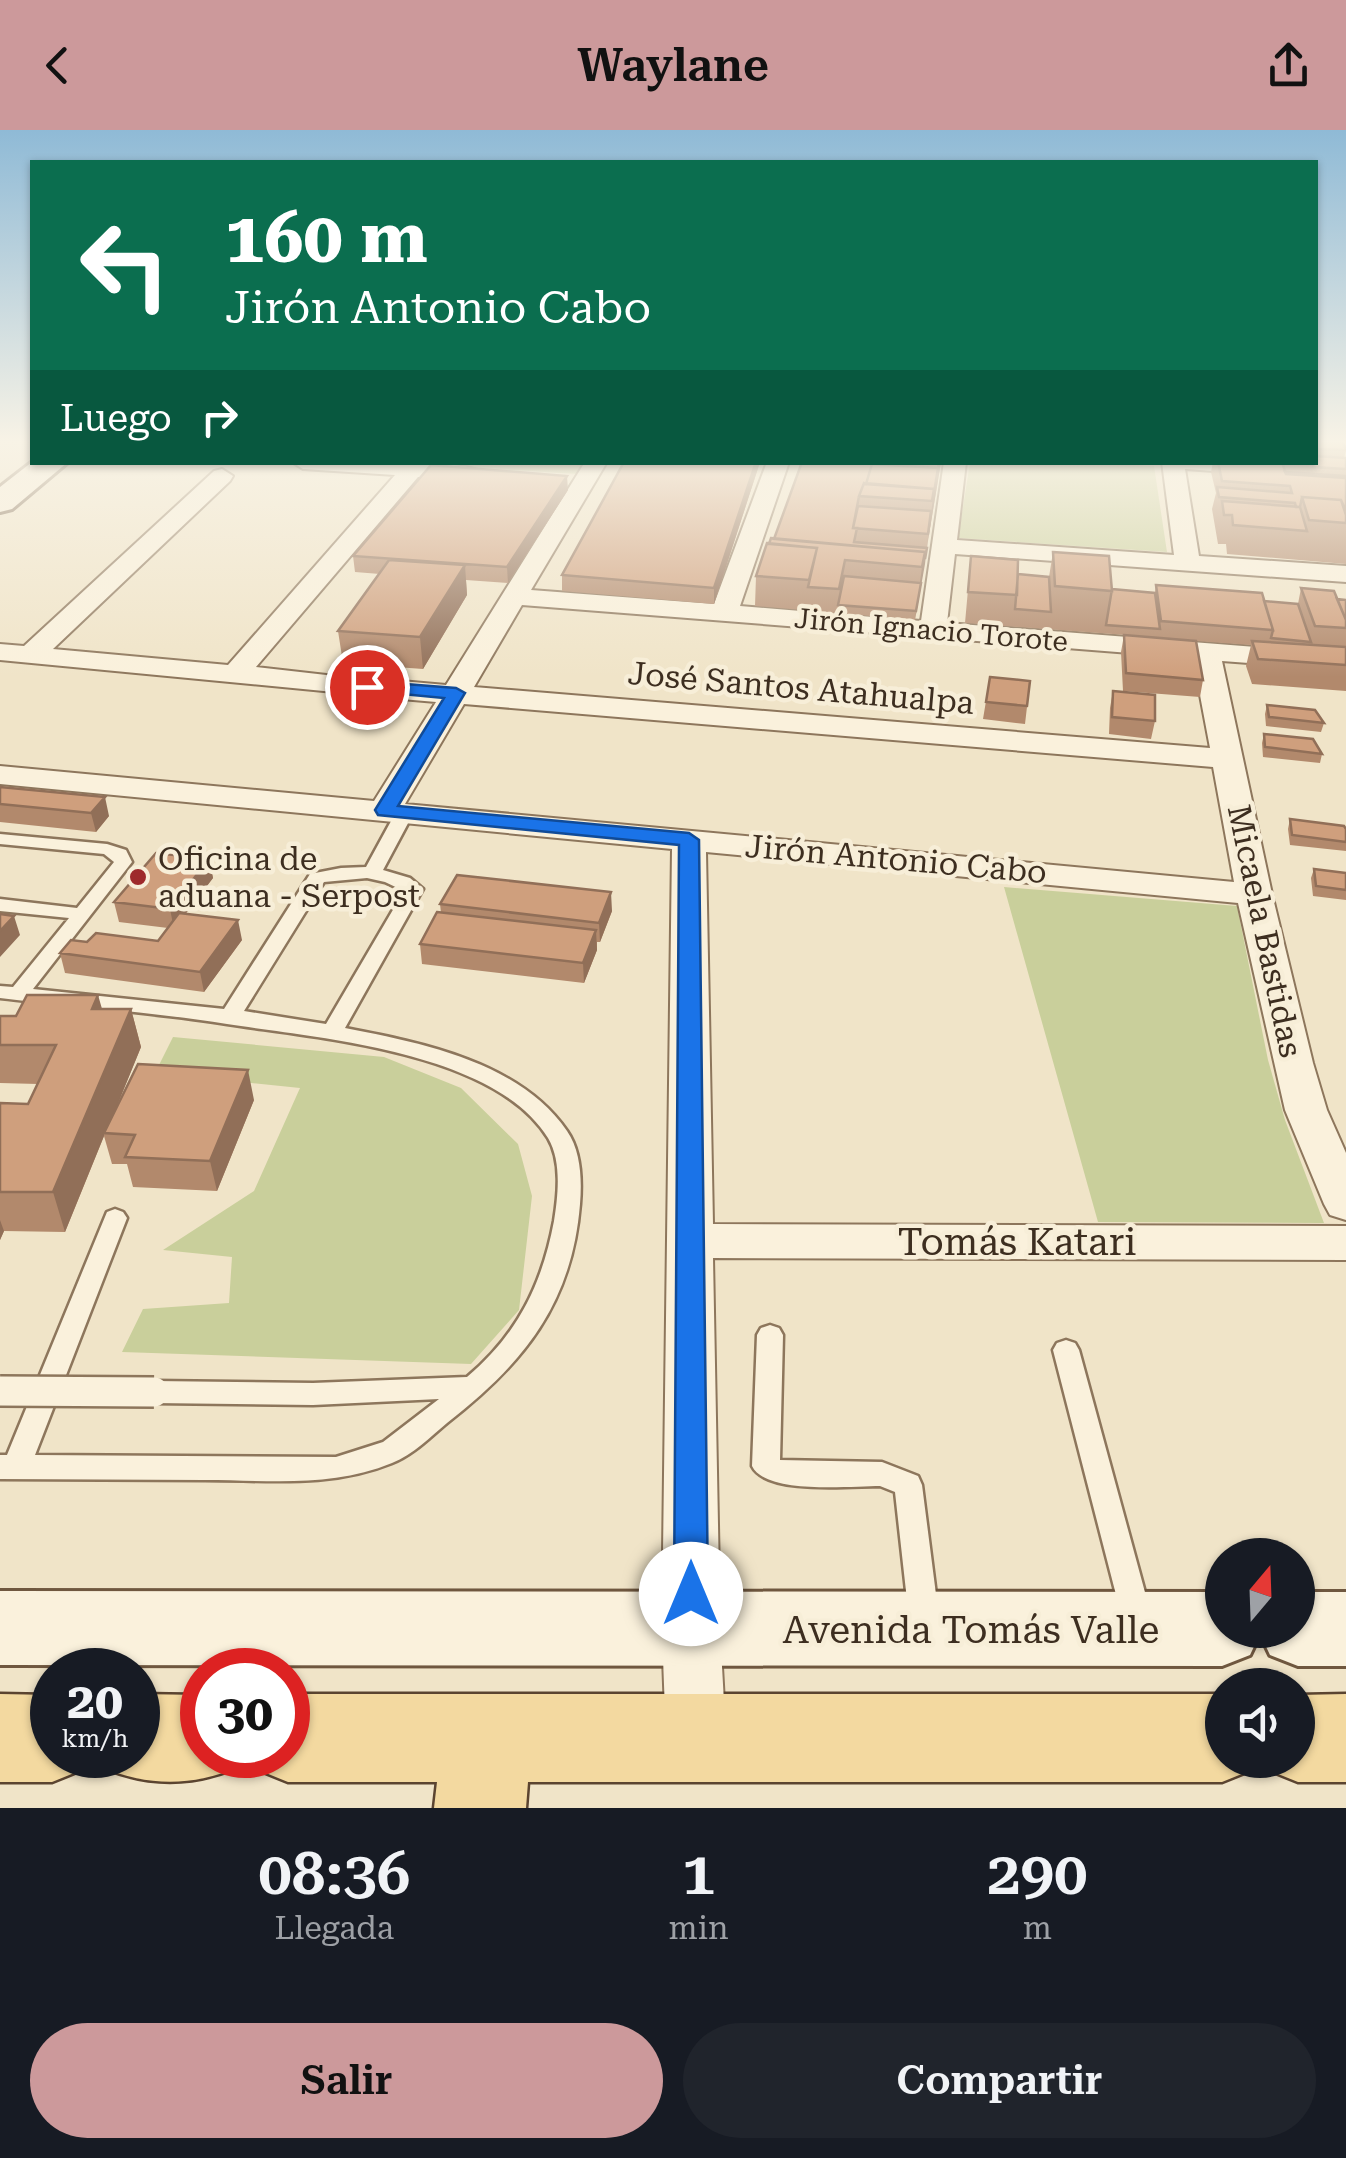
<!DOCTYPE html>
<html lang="es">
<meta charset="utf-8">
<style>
body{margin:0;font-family:"Roboto Serif",serif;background:#20242c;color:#f1f3f6;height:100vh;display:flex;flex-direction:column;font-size:38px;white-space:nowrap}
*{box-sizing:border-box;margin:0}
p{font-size:32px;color:#9ea1a6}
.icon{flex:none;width:55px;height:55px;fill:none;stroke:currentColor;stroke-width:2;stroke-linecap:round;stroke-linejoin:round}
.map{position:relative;height:1678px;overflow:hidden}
.sheet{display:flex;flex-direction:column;background:#171b24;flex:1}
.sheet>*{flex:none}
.hud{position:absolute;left:30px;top:30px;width:1288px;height:305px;border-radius:0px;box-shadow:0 2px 8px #0004;background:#0b6e4f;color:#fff;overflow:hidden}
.needle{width:65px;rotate:19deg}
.controls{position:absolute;left:1205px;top:1408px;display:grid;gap:20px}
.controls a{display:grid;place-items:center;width:110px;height:110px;border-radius:50%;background:#171b24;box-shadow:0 2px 8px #0004;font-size:50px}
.speed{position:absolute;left:30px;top:1518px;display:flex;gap:20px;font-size:50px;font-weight:700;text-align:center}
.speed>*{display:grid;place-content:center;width:130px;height:130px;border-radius:50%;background:#171b24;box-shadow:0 2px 8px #0004;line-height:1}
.speed small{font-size:25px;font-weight:400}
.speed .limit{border:15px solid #d22;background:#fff;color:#111}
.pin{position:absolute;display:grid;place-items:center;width:85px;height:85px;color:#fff;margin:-42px;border:5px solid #fff;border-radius:50%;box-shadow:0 2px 10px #0007}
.me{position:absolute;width:110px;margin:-55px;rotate:0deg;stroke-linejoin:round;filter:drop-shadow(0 0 8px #0008)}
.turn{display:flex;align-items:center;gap:35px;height:210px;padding:0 30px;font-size:45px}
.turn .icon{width:130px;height:130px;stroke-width:2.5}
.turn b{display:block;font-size:70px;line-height:85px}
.then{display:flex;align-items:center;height:95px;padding:0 30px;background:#0003;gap:20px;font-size:38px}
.eta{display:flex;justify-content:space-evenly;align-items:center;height:170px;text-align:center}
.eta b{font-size:60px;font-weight:600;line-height:70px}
.button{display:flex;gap:20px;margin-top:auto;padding:20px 30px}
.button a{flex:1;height:115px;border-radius:60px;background:#cc999b;color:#111;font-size:40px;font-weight:600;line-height:115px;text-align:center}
.button a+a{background:#20242c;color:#f1f3f6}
header{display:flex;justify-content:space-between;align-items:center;height:130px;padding:0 30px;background:#cc999b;color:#111;font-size:45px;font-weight:600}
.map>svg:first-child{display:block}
.green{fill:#c9cf9b}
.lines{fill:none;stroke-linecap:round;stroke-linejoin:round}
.lane-casing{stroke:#8d765c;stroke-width:5}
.street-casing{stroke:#8d765c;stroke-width:4}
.secondary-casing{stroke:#6f573f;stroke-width:6}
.primary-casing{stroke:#5b4430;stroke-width:5}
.lane{fill:#faf1dc;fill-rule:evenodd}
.street{fill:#faf1dc;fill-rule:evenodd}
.secondary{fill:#faf1dc;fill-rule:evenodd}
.primary{fill:#f3d9a0;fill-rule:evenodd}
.lane-bridge-casing{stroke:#8d765c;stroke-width:34;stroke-linecap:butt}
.lane-bridge{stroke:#faf1dc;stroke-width:29}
.wall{fill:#b2896c}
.shaded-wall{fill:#916f58}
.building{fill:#cf9f7d;stroke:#916f58;stroke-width:2.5}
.route{fill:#1a73e8;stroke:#114b97;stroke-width:2.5}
.poi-dot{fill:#9e2a2b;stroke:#f7eed8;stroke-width:4}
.labels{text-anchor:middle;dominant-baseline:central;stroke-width:9;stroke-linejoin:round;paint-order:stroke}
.far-street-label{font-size:28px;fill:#3d2e20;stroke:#f7eed8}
.street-label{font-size:32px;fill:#3d2e20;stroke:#f7eed8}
.poi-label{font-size:32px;fill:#3d2e20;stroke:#f7eed8;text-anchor:start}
.near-street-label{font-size:38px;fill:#3d2e20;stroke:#f7eed8}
</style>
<header><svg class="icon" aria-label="back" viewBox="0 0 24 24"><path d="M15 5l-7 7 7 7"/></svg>Waylane<svg class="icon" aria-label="share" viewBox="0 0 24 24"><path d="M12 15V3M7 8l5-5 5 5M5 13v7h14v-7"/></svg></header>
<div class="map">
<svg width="1346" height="1678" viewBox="0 0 1346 1678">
<rect width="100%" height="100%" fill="#f0e4c8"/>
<path class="green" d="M399 333H585L577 344Z
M1099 333 1154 336 1167 422 958 408 970 333Z
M1004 757 1237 776 1268 930 1285 990 1324 1093 1098 1092Z
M173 907 384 927 461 958 518 1014 532 1066 519 1180 471 1234 122 1222 143 1179 229 1173 232 1127 163 1120 254 1061 300 958 155 943Z"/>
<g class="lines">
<g class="lane-casing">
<path id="lane" d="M405 677 414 682 383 740 410 748 423 759 345 898C422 913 520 932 567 1001 581 1021 582 1050 580 1074 572 1174 523 1234 447 1293 430 1307 413 1325 392 1333 331 1358 270 1350 205 1350 137 1350 68 1349 0 1349V1325H7L107 1082 115 1079 123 1082 127 1088 35 1325 336 1327 383 1312 439 1269 313 1275 154 1273 145 1270 141 1262 145 1254 154 1251 313 1253 467 1247C517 1205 542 1155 554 1091 558 1066 562 1031 548 1008 494 921 318 908 227 894 153 882 75 877 0 868V856L13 857 69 788 0 781V769L77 778 114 732 104 724 0 714V704L107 714 126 720 132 732 33 859 224 879 310 744 341 738 366 737 396 682ZM367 748 385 752 404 761 326 894 244 881 324 752Z
M770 1195 779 1198 783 1205 780 1330 882 1332 918 1346 922 1355 939 1488 935 1498 924 1502 913 1498 909 1488 895 1362 880 1356C850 1356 766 1365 752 1336L757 1205 761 1198Z
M1066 1210 1075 1213 1079 1220 1152 1488 1148 1498 1137 1502 1126 1498 1122 1488 1053 1220 1057 1213Z"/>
</g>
<g class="street-casing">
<path id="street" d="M292 332C325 332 469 327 486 344L475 351 418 347 256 537 344 547 348 553 344 559 334 562 0 530V514L24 516 214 341 222 339 233 346 230 351 53 519 228 535 395 345 303 339Z
M585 332H607L531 460 714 474 767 332H789L740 476 921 491 944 332H966L957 410 1174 425 1162 332 1346 336V350L1185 339 1199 426 1346 436V452L955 424 947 493 1346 524V540L1222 531 1272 764 1313 933 1327 980 1346 1023V1090L1330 1085 1324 1074 1285 980 1238 773 706 722 713 1094 1346 1096V1130L713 1128 720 1501 726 1608 718 1629 696 1638 674 1629 666 1608 662 1501 672 719 0 654V636L374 671 436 572 367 566 357 563 353 557 357 551 367 548 446 555ZM522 475 1193 528 1210 618 474 557ZM464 574 1213 637 1234 752 405 674Z"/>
</g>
<g class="secondary-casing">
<path id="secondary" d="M32 332H68L12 379 0 382V357Z
M0 1461 1222 1462V1500H1298V1462H1346V1536H1298L1270 1525 1260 1504 1250 1525 1222 1536 0 1535Z"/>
</g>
<g class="primary-casing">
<path id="primary" d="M0 1564 52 1565V1625H89L84 1639 52 1652H0Z
M138 1564 202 1565V1625H239L234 1639C190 1656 150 1656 106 1639L101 1625H138Z
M288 1564H1222V1630H1257L1254 1639 1222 1652H528L526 1678H434L437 1652H288L256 1639 251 1625H288Z
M1346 1564V1652H1298L1266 1639 1263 1630H1298V1565Z"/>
</g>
<use href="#lane" class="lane"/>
<use href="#street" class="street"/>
<use href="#secondary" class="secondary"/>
<use href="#primary" class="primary"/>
<g class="lane-bridge-casing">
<path id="lane-bridge" d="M0 1261 154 1262"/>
</g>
<use href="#lane-bridge" class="lane-bridge"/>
</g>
<path class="wall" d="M1315 312 1346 320 1344 328H1346V434L1227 424 1226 414H1218L1212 379 1216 363 1211 342 1213 332H1315Z
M760 332 714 474 562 461V445Z
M802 332H941L915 490 755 476 756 446 769 414 774 409Z
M568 360 508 453 466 450 467 465 423 539 343 533 338 501 380 444 355 442 353 426Z
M1053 422 1112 459 1155 463 1156 455 1264 471 1298 474 1301 458 1337 469 1346 470V561L1252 554 1246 536 1251 515 1196 511 1203 550 1200 567 1123 561 1121 522 1124 505 1193 510 965 493 971 426 1018 444 1049 447Z
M990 547 1030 551 1025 594 983 589Z
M1113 561 1155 591 1151 609 1109 604 1110 578Z
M1267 575 1324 593 1321 602 1266 596 1265 584Z
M1264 604 1322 624 1320 633 1263 627 1262 613Z
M0 657 109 686 96 702 0 692Z
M1290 689 1346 699V721L1290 715 1288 699Z
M209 729 213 748 185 784 242 810 204 862 65 843 60 823 87 812 158 811 168 798 119 792 114 772Z
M1314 739 1346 743V770L1313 766 1311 748Z
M440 774 612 781 600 812H597V820L584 853 422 834 420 814 441 783Z
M102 879H131L141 917 115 980 254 970 217 1061 133 1057 127 1034H112L104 1006 65 1102 4 1101 0 1110V973L28 974 38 954 0 953V886Z"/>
<path class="shaded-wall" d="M756 332H760L714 474V458Z
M939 332H941L928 410 934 359Z
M567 346 568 360 508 453 507 437Z
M931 381 925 434 915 490 922 437 927 418Z
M465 435 467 465 423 539 420 507Z
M105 667 109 686 96 702 91 683Z
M209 729 213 748 174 799 170 779Z
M611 762 612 781 600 812 599 793Z
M14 786 20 805 0 827V801Z
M238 790 242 810 204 862 200 842Z
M596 800 597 820 584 853 583 833Z
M98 865 109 903 92 879Z
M131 879 141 917 106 1003H104V1006L65 1102 53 1062Z
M248 940 254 970 217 1061 210 1031Z
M0 1090 4 1101 0 1110Z"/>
<path class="building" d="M1315 312H1343L1346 320 1315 319Z
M1315 326 1346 328V339L1313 337Z
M624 332H756L714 458 562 445Z
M802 332H874L872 334 866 354 864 353 859 366 853 398H857L854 412 927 418 925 429V422L774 409Z
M874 332H939L937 345 938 338 873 334Z
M1218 332H1282L1286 344 1346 348V381L1341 370 1302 367 1300 377H1296L1295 373 1219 367 1217 357 1292 363 1290 356 1222 351Z
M872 334 938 338 933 369 934 359 866 354Z
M431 335 567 346 507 437 353 426Z
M1285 342 1346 346V348L1286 344Z
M864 353 934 359 932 371 859 366Z
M1302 367 1341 370 1346 385V393L1309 390Z
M1222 371 1300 377 1307 401 1233 395 1232 385H1224Z
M858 376 931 381 928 404 853 398Z
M771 408 925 422 922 437 845 430 839 459 808 457 817 418 769 414Z
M767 413 817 418 809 450 756 446Z
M1053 422 1109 426 1112 461 1055 456Z
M971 426 1018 430 1017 465 968 462Z
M389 430 465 435 420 507 338 501Z
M1018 444 1049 447 1051 482 1015 479Z
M844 446 921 453 916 481 838 475Z
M1156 455 1262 463 1273 500 1161 491Z
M1301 458 1334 461 1346 490V498L1315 496Z
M1112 459 1155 463 1160 499 1106 495Z
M1337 469 1346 470V490Z
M1264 471 1298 474 1311 512 1271 508 1273 500Z
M1124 505 1196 511 1203 550 1126 543Z
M1252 511 1346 517V535L1258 529Z
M990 547 1030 551 1027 576 986 572Z
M1113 561 1155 565V591L1112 587Z
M1267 575 1315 580 1324 593 1269 587Z
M1264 604 1313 609 1322 624 1265 617Z
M0 657 105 667 91 683 0 674Z
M1290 689 1344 696 1346 699V712L1292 705Z
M156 723 209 729 170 779 114 772Z
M1314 739 1346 743V760L1316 756Z
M457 745 611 762 599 793 440 774Z
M437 782 596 800 583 833 420 814Z
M179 783 238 790 200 842 60 823 71 810 87 812 96 803 158 811Z
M0 784 14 786 0 801Z
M27 865H98L92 879H131L53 1062H0V973L28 974 56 915H0V886H16Z
M138 934 248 940 210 1031 125 1027 135 1005 104 1003Z"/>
<linearGradient id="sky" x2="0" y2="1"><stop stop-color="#8fbad6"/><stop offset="0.57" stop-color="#f8f3e6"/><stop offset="1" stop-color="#f8f3e6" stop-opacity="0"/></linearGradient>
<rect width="1346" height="547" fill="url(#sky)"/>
<path class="route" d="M367 551 456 558 465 563 398 676 689 703 699 710 708 1464 703 1475 691 1479 679 1475 674 1464 679 715 378 685 375 680 444 568 361 560 358 557Z"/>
<circle class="poi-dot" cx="138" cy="747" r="10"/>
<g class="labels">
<g class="far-street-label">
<text transform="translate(931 500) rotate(5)">Jirón Ignacio Torote</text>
</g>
<g class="street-label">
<text transform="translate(801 558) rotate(5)">José Santos Atahualpa</text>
<text transform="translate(896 729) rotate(5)">Jirón Antonio Cabo</text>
<text transform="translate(1265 801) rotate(78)">Micaela Bastidas</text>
</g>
<g class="poi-label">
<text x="158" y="729">Oficina de<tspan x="158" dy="37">aduana - Serpost</tspan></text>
</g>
<g class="near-street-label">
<text x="1017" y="1112">Tomás Katari</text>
<text x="971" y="1500">Avenida Tomás Valle</text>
</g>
</g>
</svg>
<div class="controls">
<a><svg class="needle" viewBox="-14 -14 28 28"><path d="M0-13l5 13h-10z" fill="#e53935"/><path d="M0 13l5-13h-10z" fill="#9ea1a6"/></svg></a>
<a><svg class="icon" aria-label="sound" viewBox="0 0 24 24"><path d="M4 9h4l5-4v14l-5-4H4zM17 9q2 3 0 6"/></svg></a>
</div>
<div class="speed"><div>20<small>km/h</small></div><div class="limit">30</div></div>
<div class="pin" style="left:367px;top:557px;background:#d93025"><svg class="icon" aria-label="arrive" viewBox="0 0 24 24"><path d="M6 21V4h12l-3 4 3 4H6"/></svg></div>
<svg class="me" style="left:691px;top:1464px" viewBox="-20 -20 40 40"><circle r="19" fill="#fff"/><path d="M0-13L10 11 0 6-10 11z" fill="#1a73e8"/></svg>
<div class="hud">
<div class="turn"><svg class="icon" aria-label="left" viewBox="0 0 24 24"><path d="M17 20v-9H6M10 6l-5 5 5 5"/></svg><div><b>160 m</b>Jirón Antonio Cabo</div></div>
<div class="then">Luego<svg class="icon" aria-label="right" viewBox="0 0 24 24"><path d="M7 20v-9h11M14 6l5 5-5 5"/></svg></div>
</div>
</div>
<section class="sheet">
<div class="eta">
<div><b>08:36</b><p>Llegada</p></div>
<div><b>1</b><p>min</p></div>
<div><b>290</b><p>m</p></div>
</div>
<div class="button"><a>Salir</a><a>Compartir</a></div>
</section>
